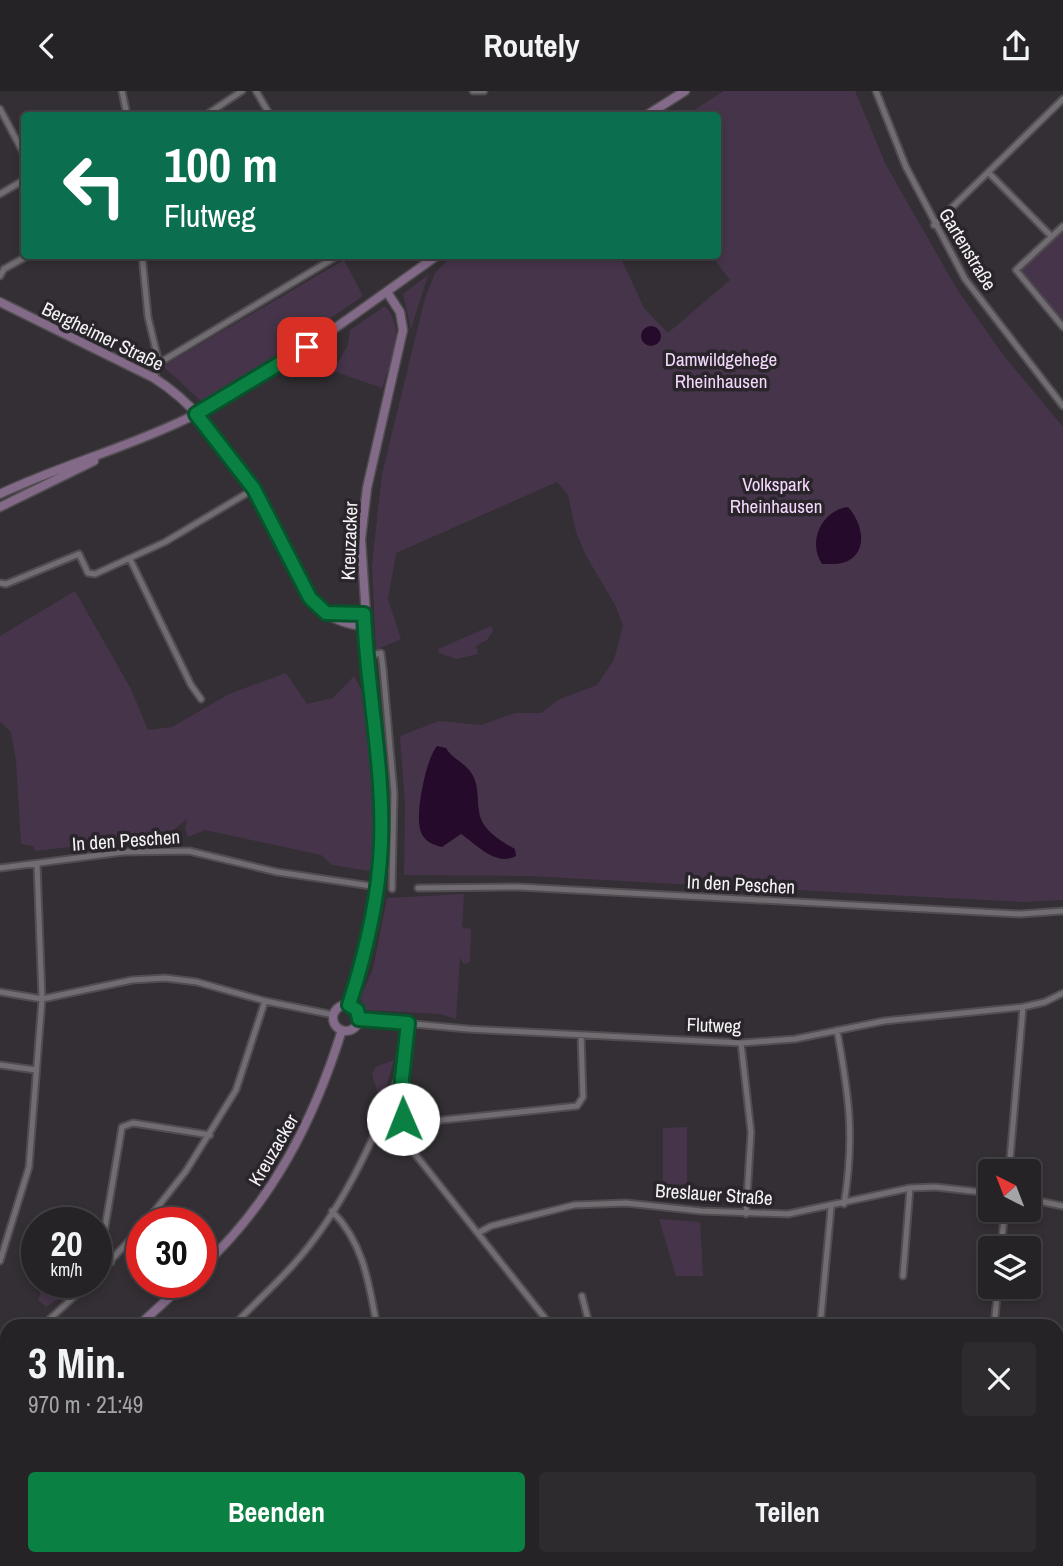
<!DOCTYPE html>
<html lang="de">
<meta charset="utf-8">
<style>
body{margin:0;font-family:"Archivo Narrow",sans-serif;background:#2e2b2f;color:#f1f3f6;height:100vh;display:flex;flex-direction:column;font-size:26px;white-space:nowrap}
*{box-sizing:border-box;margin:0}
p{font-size:23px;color:#a4a4a7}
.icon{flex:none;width:38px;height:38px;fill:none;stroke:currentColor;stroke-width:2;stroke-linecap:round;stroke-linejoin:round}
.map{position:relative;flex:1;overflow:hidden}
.sheet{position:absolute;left:0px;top:1228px;width:1064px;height:247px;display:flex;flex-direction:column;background:#262327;border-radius:21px 21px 0 0;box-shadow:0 4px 10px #0003,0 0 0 2px #424044}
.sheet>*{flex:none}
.guide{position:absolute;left:21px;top:21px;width:700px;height:147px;border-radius:7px;box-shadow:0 4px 10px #0003,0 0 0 2px #424044;background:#0b6e4f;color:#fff;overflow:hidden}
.needle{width:46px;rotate:318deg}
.tools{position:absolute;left:978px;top:1068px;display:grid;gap:14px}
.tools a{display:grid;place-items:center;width:63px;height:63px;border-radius:7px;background:#262327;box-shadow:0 4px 10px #0003,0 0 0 2px #424044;font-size:35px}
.speed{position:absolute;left:21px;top:1116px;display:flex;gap:14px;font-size:35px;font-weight:700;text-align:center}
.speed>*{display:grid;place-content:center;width:91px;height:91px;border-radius:50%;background:#262327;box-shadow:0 4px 10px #0003,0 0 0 2px #424044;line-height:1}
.speed small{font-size:18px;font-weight:400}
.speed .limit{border:10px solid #d22;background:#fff;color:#111}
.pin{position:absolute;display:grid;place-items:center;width:60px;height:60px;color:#fff;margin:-30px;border-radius:14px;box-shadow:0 4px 10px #0006}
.me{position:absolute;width:77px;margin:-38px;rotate:359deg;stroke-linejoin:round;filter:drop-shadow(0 0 5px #0008)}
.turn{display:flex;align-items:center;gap:24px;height:147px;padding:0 28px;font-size:32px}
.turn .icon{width:91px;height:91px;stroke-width:2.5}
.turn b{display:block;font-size:49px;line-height:60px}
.round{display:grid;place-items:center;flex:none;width:74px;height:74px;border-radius:7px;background:#2e2b2f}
.head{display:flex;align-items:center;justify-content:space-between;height:119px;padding:0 28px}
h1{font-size:42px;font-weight:800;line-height:52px}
.cta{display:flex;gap:14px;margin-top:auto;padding:14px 28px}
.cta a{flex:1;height:80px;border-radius:7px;background:#0b8043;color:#fff;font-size:28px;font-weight:800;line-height:80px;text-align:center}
.cta a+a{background:#2e2b2f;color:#f1f3f6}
header{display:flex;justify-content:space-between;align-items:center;height:91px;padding:0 28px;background:#262327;font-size:32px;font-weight:800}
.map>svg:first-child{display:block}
.green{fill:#46354a}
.water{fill:#250a2b}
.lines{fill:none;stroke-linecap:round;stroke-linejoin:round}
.street-casing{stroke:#504c50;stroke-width:9}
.secondary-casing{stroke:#504c50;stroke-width:11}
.street{stroke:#716c72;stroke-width:5}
.secondary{stroke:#826a88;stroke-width:8}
.route-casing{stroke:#07532c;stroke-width:18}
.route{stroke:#0b8043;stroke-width:12}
.labels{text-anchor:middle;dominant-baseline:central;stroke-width:7;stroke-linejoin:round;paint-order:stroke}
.street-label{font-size:19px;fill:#f6f3f7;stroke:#29252a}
.park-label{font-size:19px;fill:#f5d8fd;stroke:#29252a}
</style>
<header><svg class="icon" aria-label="back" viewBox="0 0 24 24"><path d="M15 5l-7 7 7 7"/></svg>Routely<svg class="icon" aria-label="share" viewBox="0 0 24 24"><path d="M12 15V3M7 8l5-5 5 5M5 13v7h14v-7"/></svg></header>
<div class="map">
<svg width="1063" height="1475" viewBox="0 0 1063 1475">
<rect width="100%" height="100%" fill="#332f34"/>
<path class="green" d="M724 0H855L886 74 957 198 1004 265 1063 336V809L1022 811 528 785 404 784 405 714 400 645 439 630 481 634 515 622H541L560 608 597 594 614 569 623 534 615 514 585 463 576 441 568 404 557 391 396 462 388 508 401 548 376 559 372 474 382 383 425 207 435 182 453 164 620 165 644 217 668 242 730 189 712 165 718 164V24H686Z
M1063 140V230L1020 179Z
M344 169 363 205 278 263 201 310 163 275Z
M428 184 411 238 403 203Z
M385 215C407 239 391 269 382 297L333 280 348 254 350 239Z
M75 500 131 598 148 639 172 636 229 603 286 582 307 613 333 607 354 585 368 611 377 746 375 781 332 774 321 764 205 739 188 746 185 738 187 728 166 745 35 760 33 755 21 753 16 669 11 641 0 631V545Z
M491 535 493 540 487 549 476 555 478 563 456 568 439 562 438 558Z
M464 803 462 836 471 838 470 871 464 873 460 867 456 928 440 923 365 919 360 907 373 878 387 807Z
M394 969 381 1014 372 983 376 976Z
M687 1036V1093L663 1094V1037Z
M659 1128 700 1131 703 1185H676Z
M44 1192H60L63 1199 58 1208 46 1216 38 1209Z
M684 1468H1024V1475H686Z"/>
<path class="water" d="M641 245a10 10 0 1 1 20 0a10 10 0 1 1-20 0Z
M848 416C860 429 869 455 851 468 843 474 832 473 822 473 807 451 822 419 848 416Z
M437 655 446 657C453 669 465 671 472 683 479 694 477 708 479 720 481 739 501 750 515 758L516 765C496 776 476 753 461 743L442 756C433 754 424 750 421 741 414 725 426 668 437 655Z"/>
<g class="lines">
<g class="street-casing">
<path id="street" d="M122 0 127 24
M256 0 270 24
M473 0H484
M876 0 906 76 965 188 1063 315
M0 18 24 63
M206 24 242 0
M989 82 1051 145
M0 103 24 89
M934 134 1063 8
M1063 135 1016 179 1063 236
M142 164 148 226 159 272 154 287
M0 185 4 178 29 164
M159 272 339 164
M130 468 191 594 201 608
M0 492 6 493 79 463 88 482 95 483 165 451 254 398
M368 565 381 562 383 577 394 702 392 798
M0 777 123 761 189 760 277 781 378 796
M418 797 519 796 1020 823 1063 820
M0 901 42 908 132 889 165 887 197 891 265 910 334 924
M359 928 468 938 741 952 795 948 884 930 1023 916 1045 911 1063 902
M408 932C403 977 398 1020 415 1063L552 1236
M837 939C849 1005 855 1046 844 1113
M741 952 751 1041 746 1123
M0 974 36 979
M383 1027 403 1028
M405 1038 442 1029 577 1015 583 1006 581 944
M1009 1080 1023 916
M1029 1108 1063 1115
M332 1120C364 1152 369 1193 377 1236
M145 1132 186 1080 236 999 265 910
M478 1142 491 1135 574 1114 626 1112 701 1120 788 1123 910 1097 935 1096 990 1102
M1001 1157 1005 1118
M0 1170 29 1076 42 908 37 773
M111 1171 103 1163 102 1154 122 1036 133 1032 210 1044
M96 1185 142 1136
M903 1185 910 1097
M582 1205 590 1236
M41 1236 89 1192
M232 1236C252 1215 274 1195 293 1174 341 1121 372 1053 398 987H402
M820 1236 831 1117
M994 1236 998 1195
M1057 1250H1063
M0 1259 7 1257
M333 1468 334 1475
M678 1468 681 1475
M43 1475 46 1468
M470 1475 479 1468"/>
</g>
<g class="secondary-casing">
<path id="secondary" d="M647 24 685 0
M0 211 154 287C209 321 253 393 282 449 292 469 300 498 316 514 329 527 347 534 364 535
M0 403C61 374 127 357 188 327 277 283 357 221 438 164
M0 416 94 370
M332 523H364
M349 914C366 861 377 809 381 753L361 448 367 397 403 239 400 221 387 201
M333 927a13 13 0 1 1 26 0a13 13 0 1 1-26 0Z
M201 1177C272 1112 314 1029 342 939
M137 1236 185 1192
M0 1357 7 1352"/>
</g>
<use href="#street" class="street"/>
<use href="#secondary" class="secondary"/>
</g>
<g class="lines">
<g class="route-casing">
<path id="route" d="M307 256 196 323 254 398 310 507 326 522 364 523C367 599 384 676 381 752 379 808 366 861 349 914L357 919 359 928 408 932 402 987 403 1028"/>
</g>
<use href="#route" class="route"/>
</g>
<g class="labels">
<g class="street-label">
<text transform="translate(968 158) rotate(59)">Gartenstraße</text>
<text transform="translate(103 245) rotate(26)">Bergheimer Straße</text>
<text transform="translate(349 450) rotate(-88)">Kreuzacker</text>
<text transform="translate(126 749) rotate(-4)">In den Peschen</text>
<text transform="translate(741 793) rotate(3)">In den Peschen</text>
<text transform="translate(714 934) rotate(2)">Flutweg</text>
<text transform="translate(273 1059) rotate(-60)">Kreuzacker</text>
<text transform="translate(714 1103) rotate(4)">Breslauer Straße</text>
</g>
<g class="park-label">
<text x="721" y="268">Damwildgehege<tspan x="721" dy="22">Rheinhausen</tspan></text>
<text x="776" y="393">Volkspark<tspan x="776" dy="22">Rheinhausen</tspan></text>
</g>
</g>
</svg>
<div class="tools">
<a><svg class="needle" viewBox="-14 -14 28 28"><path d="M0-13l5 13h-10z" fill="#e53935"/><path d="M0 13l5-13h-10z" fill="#a4a4a7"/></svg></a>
<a><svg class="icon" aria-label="layers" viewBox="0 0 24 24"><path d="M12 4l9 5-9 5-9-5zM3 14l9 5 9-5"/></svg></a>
</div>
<div class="speed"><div>20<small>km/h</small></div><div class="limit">30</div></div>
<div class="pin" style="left:307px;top:256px;background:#d93025"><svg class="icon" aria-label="arrive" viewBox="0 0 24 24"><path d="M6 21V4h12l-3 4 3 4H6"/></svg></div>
<svg class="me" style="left:403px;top:1028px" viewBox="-20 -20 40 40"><circle r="19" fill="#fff"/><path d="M0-13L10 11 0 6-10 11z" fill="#0b8043"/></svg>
<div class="guide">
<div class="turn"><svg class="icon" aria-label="left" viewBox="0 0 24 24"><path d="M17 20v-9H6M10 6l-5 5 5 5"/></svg><div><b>100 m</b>Flutweg</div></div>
</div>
<section class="sheet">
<div class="head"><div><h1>3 Min.</h1><p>970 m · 21:49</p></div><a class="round"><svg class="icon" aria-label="close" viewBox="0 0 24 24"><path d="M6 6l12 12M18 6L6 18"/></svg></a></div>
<div class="cta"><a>Beenden</a><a>Teilen</a></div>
</section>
</div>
